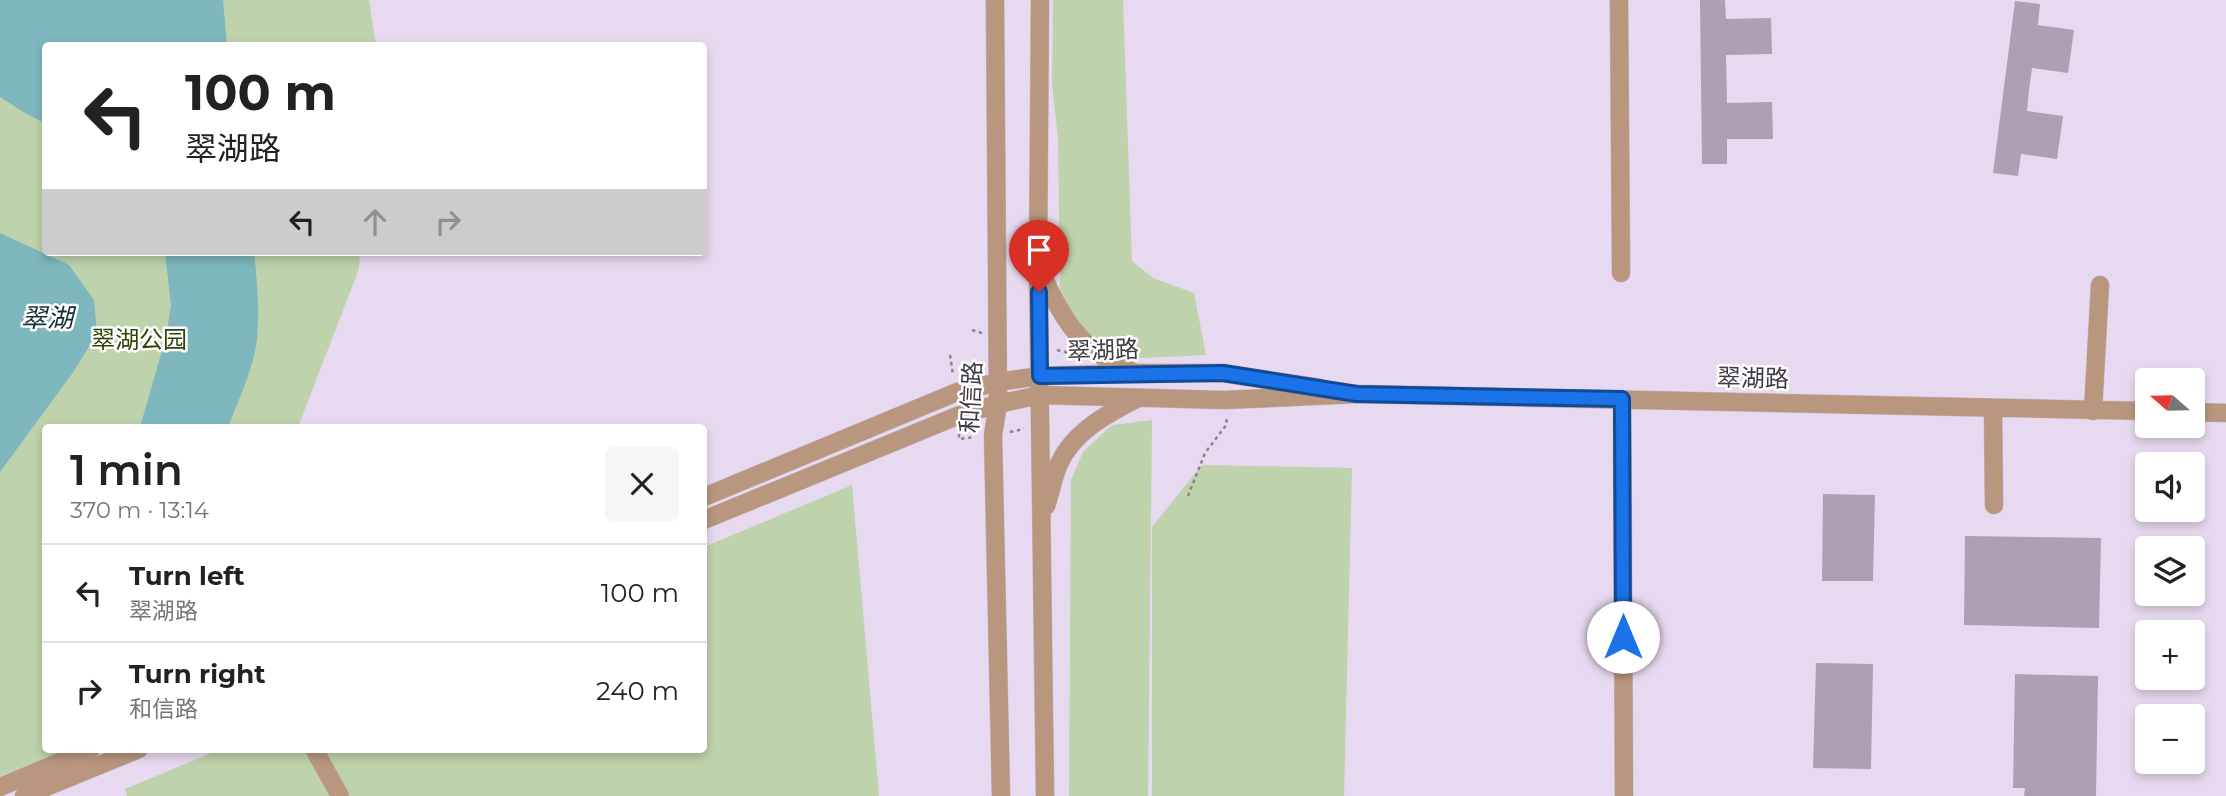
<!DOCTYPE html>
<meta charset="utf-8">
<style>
body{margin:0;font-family:Montserrat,"Noto Sans SC",sans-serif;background:#f6f6f6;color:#222;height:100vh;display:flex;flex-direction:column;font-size:26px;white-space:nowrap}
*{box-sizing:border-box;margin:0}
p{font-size:23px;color:#767676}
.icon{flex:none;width:38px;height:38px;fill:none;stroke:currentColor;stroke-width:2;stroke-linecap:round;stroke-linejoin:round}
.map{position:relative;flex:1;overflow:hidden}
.side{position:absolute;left:42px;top:424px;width:665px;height:329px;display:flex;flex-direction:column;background:#fff;border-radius:7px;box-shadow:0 4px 10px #0003}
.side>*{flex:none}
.top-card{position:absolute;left:42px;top:42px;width:665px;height:214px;border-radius:7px;box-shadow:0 4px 10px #0003;background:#fff;color:#222;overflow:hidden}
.needle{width:46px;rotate:290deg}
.controls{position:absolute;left:2135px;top:368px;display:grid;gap:14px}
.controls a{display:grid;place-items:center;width:70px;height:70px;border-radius:7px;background:#fff;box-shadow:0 4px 10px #0003;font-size:35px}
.pin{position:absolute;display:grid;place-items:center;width:60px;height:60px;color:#fff;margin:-72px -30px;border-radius:50% 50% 50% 0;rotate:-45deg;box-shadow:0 0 7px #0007}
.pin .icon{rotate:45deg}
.me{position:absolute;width:77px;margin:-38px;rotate:0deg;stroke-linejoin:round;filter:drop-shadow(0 0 5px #0008)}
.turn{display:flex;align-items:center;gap:24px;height:147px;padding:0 28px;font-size:32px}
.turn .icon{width:91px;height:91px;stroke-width:2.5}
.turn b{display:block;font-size:49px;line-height:60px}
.lanes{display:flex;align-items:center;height:66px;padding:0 28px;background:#0003;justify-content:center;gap:35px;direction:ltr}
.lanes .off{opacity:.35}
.round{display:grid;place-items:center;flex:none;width:74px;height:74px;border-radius:7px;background:#f6f6f6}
.overview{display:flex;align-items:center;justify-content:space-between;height:119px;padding:0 28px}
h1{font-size:42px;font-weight:600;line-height:52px}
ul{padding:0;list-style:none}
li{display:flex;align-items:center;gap:21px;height:98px;padding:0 28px;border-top:2px solid #e0e0e0}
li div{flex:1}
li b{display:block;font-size:26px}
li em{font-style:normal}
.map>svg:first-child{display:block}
.green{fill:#bed2ab}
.water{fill:#7eb7be}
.building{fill:#ada0b5}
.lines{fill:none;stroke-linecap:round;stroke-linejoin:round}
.minor-casing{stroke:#c2b6c9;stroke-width:19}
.path{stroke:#8c8392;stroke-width:2.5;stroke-dasharray:3.5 3.5;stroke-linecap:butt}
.minor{stroke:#b9967e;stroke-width:18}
.route-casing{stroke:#114b97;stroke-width:18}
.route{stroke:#1a73e8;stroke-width:12}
.labels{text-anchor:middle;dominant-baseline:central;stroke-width:5;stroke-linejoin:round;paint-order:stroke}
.park-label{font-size:24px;fill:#2c4404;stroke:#fff}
.street-label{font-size:24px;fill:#403a43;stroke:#fff}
.water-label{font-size:26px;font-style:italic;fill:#112f33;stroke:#fff}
</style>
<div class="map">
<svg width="2226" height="796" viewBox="0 0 2226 796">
<rect width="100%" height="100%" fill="#e7d9ef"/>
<path class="green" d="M0 0H369L376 45 46 46V252H360L359 269 298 427H46V749H69L0 776Z
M1053 0H1123L1132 261 1153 278 1194 293 1206 355 1124 359 1098 348 1082 331 1060 293 1058 138 1052 84Z
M1152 420 1148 796H1069L1071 480 1083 452 1112 425Z
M1202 465 1352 468 1344 796H1152V527Z
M852 485 879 796H127L125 789 221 749H704V547Z"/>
<path class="water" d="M0 0H223L227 45 46 46 45 123 25 113 0 97Z
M0 233 69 265 94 300 97 334 74 371 0 472Z
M165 252H254C257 281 260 310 257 339 253 370 239 399 228 427H140L166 337 171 305Z"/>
<path class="building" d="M1700 0H1725L1726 19 1771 18 1772 54 1726 55 1727 103 1772 102 1773 139H1727V164H1702Z
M2015 1 2040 4 2038 25 2074 30 2068 73 2032 68 2029 90 2027 111 2063 116 2057 159 2021 154 2018 176 1993 173Z
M1823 494 1875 495 1873 581H1822Z
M1965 536 2101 538 2099 628 1964 625Z
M1816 663 1873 664 1871 769 1813 768Z
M2015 674 2098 676 2096 796H2024L2025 788H2013Z"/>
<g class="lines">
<g class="minor-casing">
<path id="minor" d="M995 0 998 404 993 435 1001 796
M1040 0 1038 265 1045 796
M1619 0 1621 273
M1042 274C1062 319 1083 353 1131 371
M1622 399 1624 796
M1993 409 1994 505
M2093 411 2100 285
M2193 412 2226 413
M704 497 957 392 998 382 1040 376 1138 373H1223L1320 388
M1046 506C1051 492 1053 477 1059 464 1073 432 1107 414 1136 399
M704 520 957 416 998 404 1040 395 1225 400 1358 394 2147 411
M314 749 340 796
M0 787 91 749
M24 796 139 749"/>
</g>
<path class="path" d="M972 330 982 333
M1057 350 1069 353V358
M950 355 953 375
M1010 432 1024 429
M959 434V439L975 437
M1188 496 1205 453 1227 424 1226 417"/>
<use href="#minor" class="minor"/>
</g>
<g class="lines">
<g class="route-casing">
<path id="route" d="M1039 292 1040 376 1223 373 1357 394 1622 399 1623 637"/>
</g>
<use href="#route" class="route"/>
</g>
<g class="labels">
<g class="park-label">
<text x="139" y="339">翠湖公园</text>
</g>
<g class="street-label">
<text transform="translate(1103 350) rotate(-2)">翠湖路</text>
<text transform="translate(1753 378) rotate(1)">翠湖路</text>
<text transform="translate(971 397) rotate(-87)">和信路</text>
</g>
<g class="water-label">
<text x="47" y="318">翠湖</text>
</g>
</g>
</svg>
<div class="controls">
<a><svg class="needle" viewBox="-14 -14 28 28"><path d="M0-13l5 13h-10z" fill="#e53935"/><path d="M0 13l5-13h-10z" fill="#767676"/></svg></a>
<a><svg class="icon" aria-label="sound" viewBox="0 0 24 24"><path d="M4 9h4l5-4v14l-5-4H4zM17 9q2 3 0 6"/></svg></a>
<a><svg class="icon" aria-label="layers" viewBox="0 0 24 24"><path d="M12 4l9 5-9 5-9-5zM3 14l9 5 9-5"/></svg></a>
<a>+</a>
<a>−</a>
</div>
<div class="pin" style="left:1039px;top:292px;background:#d93025"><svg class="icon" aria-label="arrive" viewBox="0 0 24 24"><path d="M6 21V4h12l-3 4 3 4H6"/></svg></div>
<svg class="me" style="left:1623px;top:637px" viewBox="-20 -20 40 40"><circle r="19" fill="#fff"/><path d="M0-13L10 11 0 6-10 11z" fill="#1a73e8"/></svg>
<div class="top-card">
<div class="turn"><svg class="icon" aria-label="left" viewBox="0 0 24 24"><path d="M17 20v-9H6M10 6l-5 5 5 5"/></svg><div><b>100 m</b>翠湖路</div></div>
<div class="lanes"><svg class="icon" aria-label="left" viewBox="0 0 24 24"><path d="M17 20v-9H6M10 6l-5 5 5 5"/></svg><svg class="icon off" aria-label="ahead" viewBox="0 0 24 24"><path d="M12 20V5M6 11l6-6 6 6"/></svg><svg class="icon off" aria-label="right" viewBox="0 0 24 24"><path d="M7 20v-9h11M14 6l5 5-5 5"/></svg></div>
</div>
<section class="side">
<div class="overview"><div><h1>1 min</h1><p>370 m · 13:14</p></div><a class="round"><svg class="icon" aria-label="close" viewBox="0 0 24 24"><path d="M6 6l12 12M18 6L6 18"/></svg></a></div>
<ul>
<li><svg class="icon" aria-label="left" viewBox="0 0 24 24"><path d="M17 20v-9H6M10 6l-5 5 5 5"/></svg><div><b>Turn left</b><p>翠湖路</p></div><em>100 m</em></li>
<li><svg class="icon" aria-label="right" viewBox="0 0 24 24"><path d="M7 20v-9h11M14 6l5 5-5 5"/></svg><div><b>Turn right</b><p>和信路</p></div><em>240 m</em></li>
</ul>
</section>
</div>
